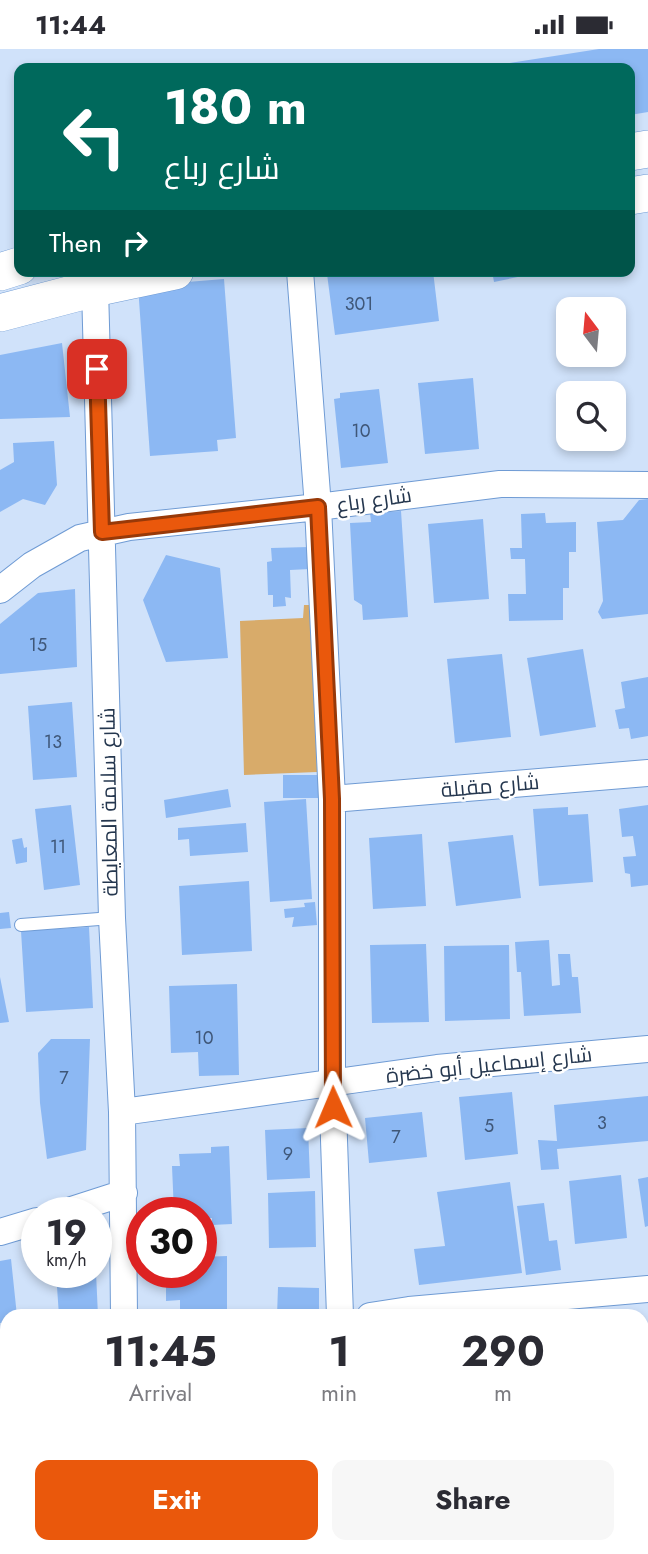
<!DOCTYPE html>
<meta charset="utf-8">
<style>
body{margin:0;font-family:Jost,Cairo,sans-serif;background:#f7f7f7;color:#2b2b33;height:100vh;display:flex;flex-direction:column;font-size:26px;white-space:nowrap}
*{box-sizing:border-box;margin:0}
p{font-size:23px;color:#7c7c81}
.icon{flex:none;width:38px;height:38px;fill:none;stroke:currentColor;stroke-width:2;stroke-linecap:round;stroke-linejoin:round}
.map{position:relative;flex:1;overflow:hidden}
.drawer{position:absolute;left:0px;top:1260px;width:649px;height:245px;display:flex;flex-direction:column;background:#fff;border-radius:21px 21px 0 0;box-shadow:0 4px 10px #0003}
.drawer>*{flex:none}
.hud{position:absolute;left:14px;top:14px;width:621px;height:214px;border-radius:14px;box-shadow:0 4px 10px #0003;background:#00695c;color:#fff;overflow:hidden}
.needle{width:46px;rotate:344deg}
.tools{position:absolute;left:556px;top:248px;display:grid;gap:14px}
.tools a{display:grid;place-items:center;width:70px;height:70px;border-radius:14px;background:#fff;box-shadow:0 4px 10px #0003;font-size:35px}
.speed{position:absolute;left:21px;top:1148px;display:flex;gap:14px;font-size:35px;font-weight:700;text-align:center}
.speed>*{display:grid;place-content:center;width:91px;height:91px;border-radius:50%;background:#fff;box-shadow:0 4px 10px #0003;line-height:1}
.speed small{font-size:18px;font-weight:400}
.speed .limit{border:10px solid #d22;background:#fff;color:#111}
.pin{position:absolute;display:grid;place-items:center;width:60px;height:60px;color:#fff;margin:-30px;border-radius:14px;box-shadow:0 4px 10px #0006}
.me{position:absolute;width:77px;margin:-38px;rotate:359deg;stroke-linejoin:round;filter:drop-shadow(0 0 5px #0008)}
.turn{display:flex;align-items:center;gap:24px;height:147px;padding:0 35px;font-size:32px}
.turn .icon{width:91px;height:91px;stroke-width:2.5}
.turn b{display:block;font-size:49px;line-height:60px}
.then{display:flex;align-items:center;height:66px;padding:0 35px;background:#0003;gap:14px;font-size:26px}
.eta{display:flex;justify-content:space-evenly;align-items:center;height:119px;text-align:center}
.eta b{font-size:42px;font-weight:700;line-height:49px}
.action{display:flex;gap:14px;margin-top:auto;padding:14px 35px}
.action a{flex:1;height:80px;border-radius:14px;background:#ea580c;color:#fff;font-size:28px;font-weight:700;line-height:80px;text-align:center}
.action a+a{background:#f7f7f7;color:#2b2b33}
.status{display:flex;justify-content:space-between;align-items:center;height:49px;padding:0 35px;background:#fff;direction:ltr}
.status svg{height:19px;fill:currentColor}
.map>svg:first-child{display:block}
.green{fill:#d8ab6a}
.building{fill:#8cb8f3}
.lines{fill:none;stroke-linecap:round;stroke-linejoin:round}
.lane-casing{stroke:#6f9bd4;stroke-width:14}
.street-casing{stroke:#6f9bd4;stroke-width:28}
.secondary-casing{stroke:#6f9bd4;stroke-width:38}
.lane{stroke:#fff;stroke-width:12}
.street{stroke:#fff;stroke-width:26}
.secondary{stroke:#fff;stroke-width:37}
.route-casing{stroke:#983908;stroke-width:18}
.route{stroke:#ea580c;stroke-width:12}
.labels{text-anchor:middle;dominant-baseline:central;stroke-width:5;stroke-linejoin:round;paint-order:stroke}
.number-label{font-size:18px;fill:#3f5778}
.street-label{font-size:21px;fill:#25374f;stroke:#fff}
</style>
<div class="status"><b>11:44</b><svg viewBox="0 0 49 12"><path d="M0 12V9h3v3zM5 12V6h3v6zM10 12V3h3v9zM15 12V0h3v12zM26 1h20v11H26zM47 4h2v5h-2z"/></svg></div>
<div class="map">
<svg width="648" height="1505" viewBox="0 0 648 1505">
<rect width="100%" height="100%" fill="#d0e2fa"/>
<path class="green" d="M304 556H313L317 723 244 726 240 572 303 569Z"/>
<path class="building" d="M599 0H648V63L630 66V19H496V16Z
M347 222H433L439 272 335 286 327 225Z
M492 222H542V223L494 233Z
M224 230 236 389 217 391 218 402 150 407 138 237Z
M62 294 70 368 0 370V306Z
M473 329 479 400 425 405 418 334Z
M379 340 388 414 341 419 334 350 340 349V344Z
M54 392 57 436 45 456 23 450 0 463V421L14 413 13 394Z
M648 450V565L602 570 598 563 603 552 597 473 623 471 639 451Z
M401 462 408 568 363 571 362 556 354 551 350 474 371 473 370 464Z
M545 464 546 474 576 473V503H569V539H563V571L509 572 508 545H526L525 510H511L510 499H522L521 465Z
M483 470 489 550 434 554 428 475Z
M309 498 310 520 290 521 291 549 285 548 286 557 273 558V546H268L267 513 272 512 271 499Z
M166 506 220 519 228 609 166 613 143 551Z
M75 540 77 618 0 625V575L38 544Z
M583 600 596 678 540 687 527 609Z
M502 605 511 688 455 694 447 610Z
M648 628V687L631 690 629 679 619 680 615 661 625 659 621 633Z
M72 653 77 728 33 731 28 657Z
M283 726H319V749H283Z
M228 740 231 758 166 769 164 751Z
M306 750 312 850 270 853 264 753Z
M71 756 80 836 44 841 35 760Z
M648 756V836L631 838 630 825 625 824 623 808 636 807 633 787 622 788 619 760Z
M568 758V766L588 765 593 833 539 837 533 760Z
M246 774 248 803 190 807 189 790 178 791V779Z
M422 785 426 857 373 860 369 789Z
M513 786 521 849 456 857 448 793Z
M22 789 24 799 27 798V813L16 815 12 791Z
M249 832 252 902 182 906 179 837Z
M315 853 317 876 292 878 294 868 285 869 284 860 305 858 304 854Z
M9 863 11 879 0 880V864Z
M89 878 93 959 26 963 21 882Z
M549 891 552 937 560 936 558 905H570L572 928H578L581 964 524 967 521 923H517L515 893Z
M426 895 429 973 372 974 370 896Z
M509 896 510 970 445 972 444 897Z
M0 928 9 973 0 974Z
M237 935 239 1026 199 1027 198 1003 171 1004 169 937Z
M51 990H90L86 1101 47 1110 40 1054 38 1004Z
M512 1043 518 1105 465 1111 459 1048Z
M648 1047V1092L557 1100 559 1120 541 1121 538 1091 557 1092 554 1056Z
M422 1063 427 1108 369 1114 365 1069Z
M308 1079 310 1129 267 1131 265 1081Z
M229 1097 232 1175 212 1176V1169L201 1170V1164H174L172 1117H180L179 1105 211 1104V1098Z
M621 1126 627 1189 575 1195 569 1132Z
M648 1128V1177L645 1178 638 1130Z
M510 1133 522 1224 419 1236 414 1200 445 1197 437 1143Z
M315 1142 316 1198 269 1199 268 1144Z
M544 1154 549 1192 557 1191 561 1221 526 1226 517 1157Z
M227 1207V1267H180V1251L166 1252V1223H201V1208Z
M11 1210 17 1267H7V1274H0V1212Z
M56 1223H96L98 1267H59Z
M278 1238 319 1239V1267H277Z
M642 1283H644L648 1323V1338L642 1339Z"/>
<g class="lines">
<g class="lane-casing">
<path id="lane" d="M21 876 112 869"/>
</g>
<g class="street-casing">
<path id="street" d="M300 222 318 458 332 750V1032L340 1267
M95 239 112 869 122 1063 124 1267
M0 541 32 516 80 489 129 478 318 458 500 435 648 436
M332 750 648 724
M122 1063 437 1019 648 1000
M62 1164 124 1144
M0 1183 37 1172
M370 1267 409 1261 648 1240
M642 1486 648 1485
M120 1498 121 1505
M341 1498V1505
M484 1505 538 1498"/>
</g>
<g class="secondary-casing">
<path id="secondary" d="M630 103 648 100
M630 147 648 144
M0 223 19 217
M0 264 95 239 175 222"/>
</g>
<use href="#lane" class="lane"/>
<use href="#street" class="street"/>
<use href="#secondary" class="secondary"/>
</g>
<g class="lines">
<g class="route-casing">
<path id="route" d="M97 320 102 483 318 458 332 750 333 1058"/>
</g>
<use href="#route" class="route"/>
</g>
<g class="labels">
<g class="number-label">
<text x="359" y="255">301</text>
<text x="361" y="382">10</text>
<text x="38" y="596">15</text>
<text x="53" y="693">13</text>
<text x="58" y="798">11</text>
<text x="204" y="989">10</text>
<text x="64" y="1029">7</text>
<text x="602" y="1074">3</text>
<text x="489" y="1077">5</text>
<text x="396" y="1088">7</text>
<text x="288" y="1105">9</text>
</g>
<g class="street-label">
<text transform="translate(374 451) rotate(-8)">شارع رباع</text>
<text transform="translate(490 737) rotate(-5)">شارع مقبلة</text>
<text transform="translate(109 753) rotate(-91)">شارع سلامة المعايطة</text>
<text transform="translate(489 1016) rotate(-6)">شارع إسماعيل أبو خضرة</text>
</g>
</g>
</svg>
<div class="tools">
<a><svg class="needle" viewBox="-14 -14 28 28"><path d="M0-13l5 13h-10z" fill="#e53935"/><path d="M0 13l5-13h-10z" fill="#7c7c81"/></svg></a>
<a><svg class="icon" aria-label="search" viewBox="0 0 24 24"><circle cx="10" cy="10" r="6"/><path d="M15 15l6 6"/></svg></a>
</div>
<div class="speed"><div>19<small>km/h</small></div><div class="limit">30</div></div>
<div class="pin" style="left:97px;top:320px;background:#d93025"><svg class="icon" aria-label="arrive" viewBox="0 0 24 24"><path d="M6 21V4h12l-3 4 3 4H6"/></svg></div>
<svg class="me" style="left:333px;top:1058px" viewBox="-20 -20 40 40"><path d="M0-17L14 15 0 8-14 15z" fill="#ea580c" stroke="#fff" stroke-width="4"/></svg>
<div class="hud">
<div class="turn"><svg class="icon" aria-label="left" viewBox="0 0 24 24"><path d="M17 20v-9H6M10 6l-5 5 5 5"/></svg><div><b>180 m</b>شارع رباع</div></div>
<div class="then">Then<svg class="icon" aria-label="right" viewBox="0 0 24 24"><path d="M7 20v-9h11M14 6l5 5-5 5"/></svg></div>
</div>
<section class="drawer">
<div class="eta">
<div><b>11:45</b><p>Arrival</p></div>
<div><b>1</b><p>min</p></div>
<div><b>290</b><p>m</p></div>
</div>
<div class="action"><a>Exit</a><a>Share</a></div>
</section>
</div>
